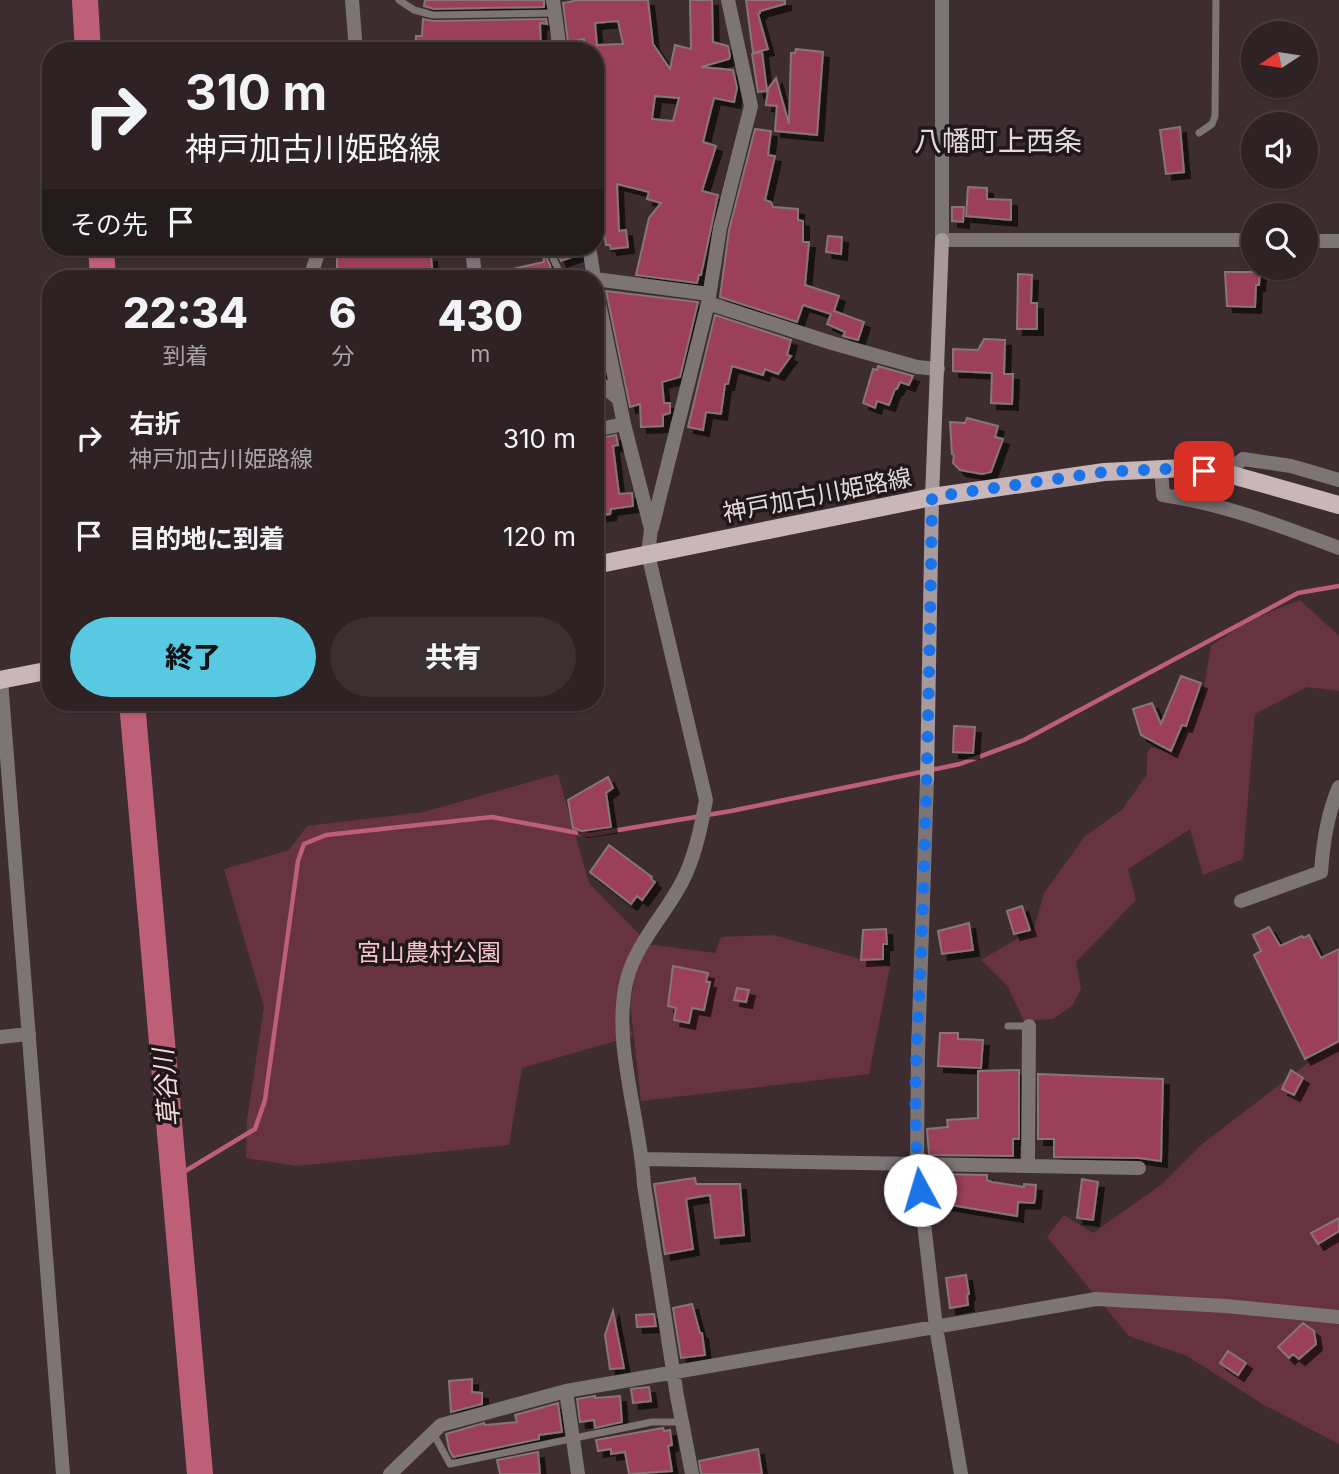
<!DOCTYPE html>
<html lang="ja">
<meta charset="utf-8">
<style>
body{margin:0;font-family:Inter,"Noto Sans JP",sans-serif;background:#3a2f31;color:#f1f3f6;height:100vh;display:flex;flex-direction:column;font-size:26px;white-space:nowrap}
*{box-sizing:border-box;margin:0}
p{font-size:23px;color:#a7a4a6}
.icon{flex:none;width:38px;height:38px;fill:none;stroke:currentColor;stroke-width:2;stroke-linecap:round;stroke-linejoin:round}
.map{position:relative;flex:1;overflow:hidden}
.details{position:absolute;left:42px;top:270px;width:562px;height:441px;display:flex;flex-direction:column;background:#2e2224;border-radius:28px;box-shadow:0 2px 5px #0004,0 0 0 2px #493f41}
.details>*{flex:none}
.guide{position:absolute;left:42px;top:42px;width:562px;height:214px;border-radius:28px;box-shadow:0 2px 5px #0004,0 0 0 2px #493f41;background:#2e2224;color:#f1f3f6;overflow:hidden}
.needle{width:46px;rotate:258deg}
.buttons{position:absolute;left:1241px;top:21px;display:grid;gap:14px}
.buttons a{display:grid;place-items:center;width:77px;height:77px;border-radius:50%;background:#2e2224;box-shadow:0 2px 5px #0004,0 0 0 2px #493f41;font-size:35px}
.pin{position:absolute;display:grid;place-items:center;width:60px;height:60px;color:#fff;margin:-30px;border-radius:14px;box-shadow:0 4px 10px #0006}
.me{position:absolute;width:77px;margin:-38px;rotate:354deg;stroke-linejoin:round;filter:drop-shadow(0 0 5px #0008)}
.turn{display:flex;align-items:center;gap:24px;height:147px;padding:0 28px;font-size:32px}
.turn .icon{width:91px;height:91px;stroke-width:2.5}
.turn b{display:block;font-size:49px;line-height:60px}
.then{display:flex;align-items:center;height:66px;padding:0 28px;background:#0003;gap:14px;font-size:26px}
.eta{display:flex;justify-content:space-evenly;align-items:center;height:119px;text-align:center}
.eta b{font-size:42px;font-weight:800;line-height:49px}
.cta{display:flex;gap:14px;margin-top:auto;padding:14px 28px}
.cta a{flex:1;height:80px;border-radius:42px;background:#57c9e3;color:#111;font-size:28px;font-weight:800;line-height:80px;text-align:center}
.cta a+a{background:#3a2f31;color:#f1f3f6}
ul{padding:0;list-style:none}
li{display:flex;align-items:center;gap:21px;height:98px;padding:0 28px}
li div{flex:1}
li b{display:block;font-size:26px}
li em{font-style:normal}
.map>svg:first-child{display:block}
.green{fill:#683340}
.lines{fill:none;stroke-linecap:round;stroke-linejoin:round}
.stream{stroke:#be5f78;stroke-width:4.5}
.river{stroke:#be5f78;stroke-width:26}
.building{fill:#9b4059;stroke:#877478;stroke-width:2;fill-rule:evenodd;filter:url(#shadow)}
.lane{stroke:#7d7476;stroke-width:7}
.street{stroke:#7d7476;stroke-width:14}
.secondary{stroke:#a79a9c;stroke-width:14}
.primary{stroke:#c8b6b9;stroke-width:18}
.route{stroke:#1a73e8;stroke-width:12;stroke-dasharray:0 21.6}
.labels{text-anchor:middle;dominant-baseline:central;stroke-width:7;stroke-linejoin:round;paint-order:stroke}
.street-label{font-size:24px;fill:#e3d8da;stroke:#1f1719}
.park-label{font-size:24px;fill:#f5c1cb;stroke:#1f1719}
.water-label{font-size:26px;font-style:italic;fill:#f3d8dd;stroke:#1f1719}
.quarter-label{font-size:28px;fill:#e3d8da;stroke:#1f1719}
</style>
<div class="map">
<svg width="1339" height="1474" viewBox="0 0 1339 1474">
<defs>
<filter id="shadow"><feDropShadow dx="6" dy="6" stdDeviation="0" flood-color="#0009"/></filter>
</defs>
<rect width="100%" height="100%" fill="#3d2d30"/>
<path class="green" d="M1300 600 1339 636V691L1307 687 1255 714 1243 859 1203 875 1190 829 1128 869 1136 900 1076 962 1081 989 1072 1006 1053 1019 1024 1021 1007 985 981 960 1034 929 1044 893 1085 836 1122 810 1147 774V754L1151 747 1174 754 1203 694 1211 646 1248 621Z
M558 774 589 883 640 935C615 984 618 984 633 1036L522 1068 509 1145 296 1166 246 1158 247 1120 264 1007 224 869 289 850 307 826 424 812Z
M773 935 890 967 869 1074 641 1101 630 1002 635 976 647 944 715 953 721 937Z
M1339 1039V1444L1264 1405 1187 1356 1129 1336 1047 1237 1064 1215 1093 1233 1161 1185 1201 1145Z"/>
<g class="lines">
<path class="stream" d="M172 1179 255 1129 265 1100 298 861 304 844 326 835 492 817 589 835 731 811 960 764 1024 740 1298 593 1339 586"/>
<path class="river" d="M85 0 88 51
M101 247 103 278
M132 702 200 1474"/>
</g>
<path class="building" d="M425 0H544V7L434 9 424 6Z
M579 0H648L653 44 670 69 675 45 691 49 690 0H712L713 42 728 46 730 56 729 59 701 67 733 70 737 88 734 102 714 98 703 142 716 146 702 191 718 195 701 275H699L697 283 636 275 649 218 661 203 647 199 649 192 617 184 619 231 626 230 628 247 611 249 610 245H606L603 227 595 228V51H585L584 39 568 42 563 3ZM618 21 623 44 597 45 595 23ZM655 96 679 98 673 121 652 119Z
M746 0H785V4L760 11V13L758 14 768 49 753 53Z
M423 19 433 21 546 19 547 24 540 23 541 51H415L416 36H422Z
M796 49 823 52 817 135 775 131 777 106 766 105 768 89 776 78 789 124 791 53H795Z
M762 52 767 91 758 92 752 54Z
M1180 127 1184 172 1166 174 1160 130Z
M755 129 771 131 768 155 775 156 765 200 771 202 773 207 798 209V220L803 221V242H809L805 285 839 296 834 311 864 322 858 340 843 336 845 332 827 324 831 314 803 305 797 322 720 297 729 230Z
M968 187 987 188V199L1011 200V220L966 216Z
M952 207H964L963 222 952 221Z
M828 236 842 237 841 254 826 252Z
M555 247H580V254L561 261Z
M543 250 550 265 552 278H495L494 273 544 262Z
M382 255 431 256 433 278H337V256Z
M1225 272H1260L1259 285H1256L1255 307 1227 306Z
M1018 274 1032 275 1031 303H1037V329H1017Z
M606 291 698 302 680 377 662 382 664 403H670V413L663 415V426L641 427 640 404 630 407Z
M715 315 791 340 787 355 791 356 778 374 765 369 763 375 732 366 728 384H725L721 414 706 412 703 430 688 427Z
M595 334H596L604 374 595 370Z
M984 339 1005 340 1004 374H1013L1012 404 991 403 992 373 953 371V349L978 350Z
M878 366 913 376 909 385 900 382 897 389H895L889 405 877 401 875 408 863 403 873 369 877 370Z
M967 418 998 426 995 437 1003 439 991 472 982 474 960 470 953 463 954 455 952 454 950 422 965 423Z
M616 435 618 445 613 446 619 494 632 493 633 506 611 509 610 514 595 516V439Z
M1181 676 1201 683 1186 726 1182 725 1171 751 1141 735 1133 709 1152 703 1161 724Z
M954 726 975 727 973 753 953 752Z
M608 777 613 788 606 793 611 827 582 831 573 828 568 800Z
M609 845 652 877 651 879 655 882 642 900 637 896 631 904 590 872Z
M1022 906 1030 930 1014 934 1007 911Z
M969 923 973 950 942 954 938 931Z
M1269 927 1280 946 1302 936 1304 938 1309 935 1321 958 1339 949V1041L1305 1059 1254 955 1261 951 1253 935Z
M886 929 887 944H883V959L861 960 863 930Z
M673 966 708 973 706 982H710L704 1010 692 1008 689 1023 674 1020 676 1008 668 1006Z
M737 988 749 990 746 1002 734 1000Z
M940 1033H958V1039L983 1040 981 1068 938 1066Z
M1019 1070V1139H1013V1156L929 1155 927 1129 948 1127 947 1120 978 1118V1071Z
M1291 1070 1303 1078 1294 1095 1282 1089Z
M1038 1074 1163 1079 1161 1161 1139 1158 1054 1157V1139H1038Z
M940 1174 987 1175V1180L992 1182 1024 1187V1184L1036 1185 1035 1199 1034 1203 1018 1202 1017 1216 938 1203Z
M695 1178 696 1184H740L744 1235 715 1238 710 1195 686 1199 693 1249 665 1254 654 1184Z
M1082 1179 1098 1182 1093 1220 1077 1218Z
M1339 1218V1231L1318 1244 1311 1233Z
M966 1275 969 1294 967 1295 968 1305 950 1308 946 1278Z
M692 1304 700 1333H702L705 1355 681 1358 673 1308Z
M613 1311 624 1368 610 1369 605 1335Z
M654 1314 656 1326 637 1327 636 1315Z
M1303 1323 1314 1331 1316 1344 1299 1359 1293 1354 1289 1358 1278 1347Z
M1228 1351 1246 1363 1238 1375 1220 1363Z
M472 1379V1392L482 1393V1404L451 1412 449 1381Z
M649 1387 651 1401 633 1403 631 1389Z
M595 1396V1398L620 1396 622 1422 595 1428 594 1420 580 1422 577 1399Z
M558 1403 562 1432 539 1435V1439L453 1457 449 1449 446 1434 484 1423 485 1425 517 1422 515 1415Z
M663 1428 664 1431 670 1430 672 1445 668 1446 672 1471 629 1474 625 1452 611 1454V1449L598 1451 596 1440Z
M758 1449 762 1474H701L699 1461Z
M538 1452 540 1474H500L497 1460Z"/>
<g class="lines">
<path class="lane" d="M399 0 414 10 433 15 554 13
M1199 133 1212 124 1215 116 1216 0
M548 247 562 278
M1008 1026H1029
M433 1433 450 1464 652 1422H682"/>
<path class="street" d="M352 0 356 51
M553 0 560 51
M942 0V240H1253
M1306 241H1339
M472 247 475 278
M589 247 594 278
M310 278 320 247
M595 279 709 294
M595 284 624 424 651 529 648 554 706 800C701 827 695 857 682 882 665 915 637 942 627 979 611 1042 641 1120 644 1185L677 1396 692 1474
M708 303 832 343 917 367 938 369
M595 379 619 399
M595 430 624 424
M1161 469 1163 495C1224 504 1281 526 1339 548
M1225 473 1243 459 1291 466 1339 480
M652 528 708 303 720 228 751 106 728 0
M1 680 63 1474
M927 779 918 1052 917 1163 936 1327 961 1474
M1241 901 1321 872C1323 842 1327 814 1339 787
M0 1037 29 1034
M643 1159 1139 1168
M1028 1165 1029 1026
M566 1391 578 1474
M390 1474 441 1425 566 1391 1096 1299 1226 1306 1339 1317"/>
<path class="secondary" d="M927 779 932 497 942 240"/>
<path class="primary" d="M595 565 932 497 1104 472 1184 468 1225 473 1339 505
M0 680 51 670"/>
</g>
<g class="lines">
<path class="route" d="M920 1190C910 1105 919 1016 922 931 927 786 930 641 932 497L1104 472 1184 468 1204 471"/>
</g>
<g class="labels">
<g class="street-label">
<text transform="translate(817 495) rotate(-11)">神戸加古川姫路線</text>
</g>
<g class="park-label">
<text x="429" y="952">宮山農村公園</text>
</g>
<g class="water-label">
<text transform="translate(166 1088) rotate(-95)">草谷川</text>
</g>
<g class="quarter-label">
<text x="998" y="141">八幡町上西条</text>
</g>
</g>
</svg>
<div class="buttons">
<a><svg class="needle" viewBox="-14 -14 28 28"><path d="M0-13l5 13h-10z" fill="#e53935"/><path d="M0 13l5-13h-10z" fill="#a7a4a6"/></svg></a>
<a><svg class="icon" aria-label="sound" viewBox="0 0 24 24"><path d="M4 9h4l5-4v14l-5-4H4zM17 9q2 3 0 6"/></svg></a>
<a><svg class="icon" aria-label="search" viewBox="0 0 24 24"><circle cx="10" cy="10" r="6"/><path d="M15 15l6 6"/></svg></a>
</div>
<div class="pin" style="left:1204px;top:471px;background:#d93025"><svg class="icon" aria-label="arrive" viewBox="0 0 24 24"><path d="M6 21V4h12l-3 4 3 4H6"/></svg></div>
<svg class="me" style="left:920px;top:1190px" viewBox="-20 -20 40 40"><circle r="19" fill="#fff"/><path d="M0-13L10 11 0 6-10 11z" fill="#1a73e8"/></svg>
<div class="guide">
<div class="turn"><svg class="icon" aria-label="right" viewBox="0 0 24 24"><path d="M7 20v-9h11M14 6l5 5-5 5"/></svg><div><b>310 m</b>神戸加古川姫路線</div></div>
<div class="then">その先<svg class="icon" aria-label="arrive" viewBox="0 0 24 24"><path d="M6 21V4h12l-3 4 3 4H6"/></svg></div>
</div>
<section class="details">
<div class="eta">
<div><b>22:34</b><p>到着</p></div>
<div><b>6</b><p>分</p></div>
<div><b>430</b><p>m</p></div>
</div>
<ul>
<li><svg class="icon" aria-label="right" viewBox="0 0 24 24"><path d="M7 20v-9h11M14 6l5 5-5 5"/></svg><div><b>右折</b><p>神戸加古川姫路線</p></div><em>310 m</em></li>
<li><svg class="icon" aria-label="arrive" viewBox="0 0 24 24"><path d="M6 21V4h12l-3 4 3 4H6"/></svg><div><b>目的地に到着</b></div><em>120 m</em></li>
</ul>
<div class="cta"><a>終了</a><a>共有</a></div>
</section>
</div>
